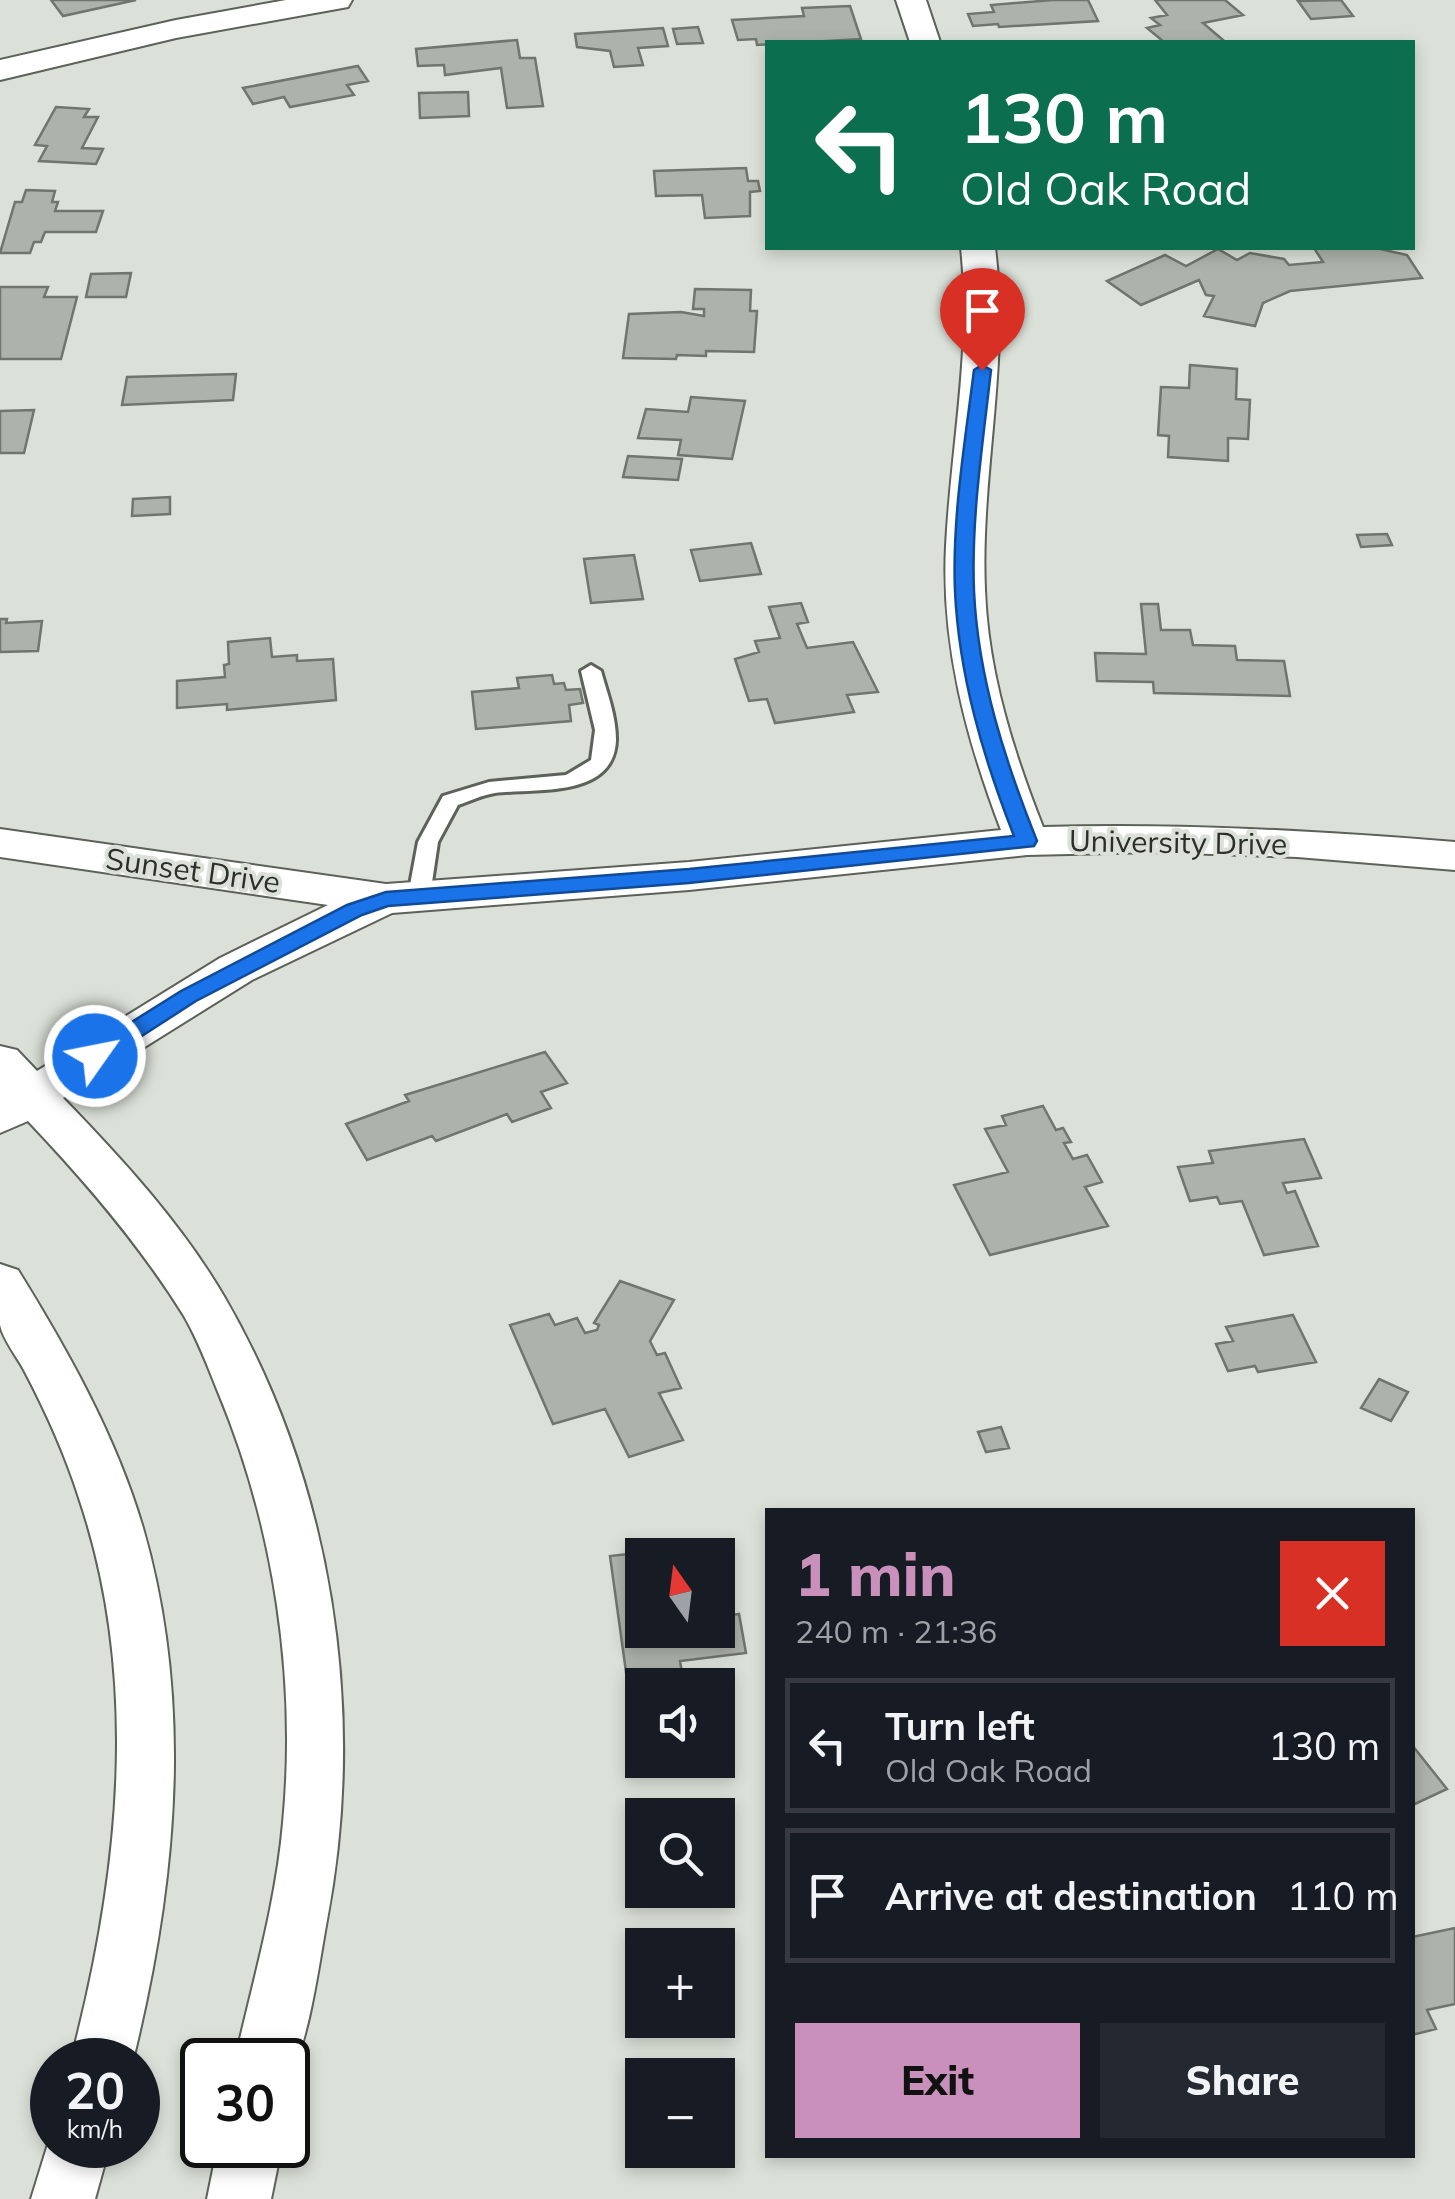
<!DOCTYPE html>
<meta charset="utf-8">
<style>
body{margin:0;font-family:Mulish,sans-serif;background:#242831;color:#f1f3f6;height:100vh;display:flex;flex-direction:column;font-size:38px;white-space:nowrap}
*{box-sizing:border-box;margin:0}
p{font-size:32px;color:#9ea1a6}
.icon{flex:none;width:55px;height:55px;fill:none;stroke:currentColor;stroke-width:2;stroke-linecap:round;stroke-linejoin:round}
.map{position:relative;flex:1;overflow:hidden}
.drawer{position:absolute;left:765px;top:1508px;width:650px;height:650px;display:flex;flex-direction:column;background:#171b24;border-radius:0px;box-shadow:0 5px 15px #0003}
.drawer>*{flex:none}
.banner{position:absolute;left:765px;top:40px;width:650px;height:210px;border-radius:0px;box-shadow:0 5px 15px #0003;background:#0b6e4f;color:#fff;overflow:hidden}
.needle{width:65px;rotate:346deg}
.buttons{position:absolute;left:625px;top:1538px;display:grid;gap:20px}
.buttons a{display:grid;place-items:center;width:110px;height:110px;border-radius:0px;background:#171b24;box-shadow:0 5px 15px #0003;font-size:50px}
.speed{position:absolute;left:30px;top:2038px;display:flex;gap:20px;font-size:50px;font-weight:700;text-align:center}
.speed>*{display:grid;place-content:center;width:130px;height:130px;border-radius:50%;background:#171b24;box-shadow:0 5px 15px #0003;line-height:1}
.speed small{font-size:25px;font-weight:400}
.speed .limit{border:5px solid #111;border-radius:15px;background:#fff;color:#111}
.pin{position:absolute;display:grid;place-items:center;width:85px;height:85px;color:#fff;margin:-102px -42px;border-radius:50% 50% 50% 0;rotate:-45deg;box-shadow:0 0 10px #0007}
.pin .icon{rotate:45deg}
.me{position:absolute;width:110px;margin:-55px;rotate:57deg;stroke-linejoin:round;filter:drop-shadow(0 0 8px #0008)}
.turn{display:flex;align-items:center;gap:35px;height:210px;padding:0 30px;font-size:45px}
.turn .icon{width:130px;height:130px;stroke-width:2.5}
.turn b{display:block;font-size:70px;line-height:85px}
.round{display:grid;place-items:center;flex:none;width:105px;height:105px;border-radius:0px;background:#242831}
.overview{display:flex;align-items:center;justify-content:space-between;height:170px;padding:0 30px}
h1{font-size:60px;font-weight:800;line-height:75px;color:#c890ba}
.primary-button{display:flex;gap:20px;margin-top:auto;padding:20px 30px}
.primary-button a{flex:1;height:115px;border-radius:0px;background:#c890ba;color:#111;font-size:40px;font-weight:800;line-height:115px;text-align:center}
.primary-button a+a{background:#242831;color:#f1f3f6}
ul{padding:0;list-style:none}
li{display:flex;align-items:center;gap:30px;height:135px;margin:0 20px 15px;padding:0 10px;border:5px solid #363941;border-radius:0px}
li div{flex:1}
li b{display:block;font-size:38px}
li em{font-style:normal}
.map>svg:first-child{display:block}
.building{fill:#adb3aa;stroke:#70756d;stroke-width:2.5}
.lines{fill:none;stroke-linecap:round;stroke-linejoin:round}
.lane-casing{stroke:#5c6159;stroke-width:6}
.street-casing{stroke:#5c6159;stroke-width:4}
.lane{fill:#fff;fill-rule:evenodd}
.street{fill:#fff;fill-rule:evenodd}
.route{fill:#1a73e8;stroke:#114b97;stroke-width:2.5}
.labels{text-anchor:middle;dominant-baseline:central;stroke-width:8;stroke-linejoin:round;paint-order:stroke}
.street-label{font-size:30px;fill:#2c2e2b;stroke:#dbe1d8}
</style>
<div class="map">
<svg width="1455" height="2199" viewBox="0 0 1455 2199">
<rect width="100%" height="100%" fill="#dbe1d8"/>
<path class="building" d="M51 0H136L63 16Z
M1053 0H1088L1098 21 999 27 998 24 973 26 968 14 994 12 991 5Z
M1155 0H1225L1243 15 1203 23 1223 40 1216 42H1164L1147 28 1160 25 1151 18 1167 15Z
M1341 0 1353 16 1311 19 1298 1Z
M850 6 861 39 757 45 756 39 738 40 732 20 804 16 802 8Z
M698 27 703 43 677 44 673 29Z
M663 28 668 46 638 48 643 65 614 67 610 51 577 47 575 34Z
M517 40 520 58H535L543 106 507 108 501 68 445 75 444 65 418 66 416 49Z
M358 66 368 81 347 85 354 95 290 107 284 97 253 104 243 88Z
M468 92 469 116 420 118 419 93Z
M56 107 89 109 84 117H98L82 148 103 149 96 164 39 161 47 146 35 145Z
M746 168 748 181H758L760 191 750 192V216L705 218 702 195 656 196 654 171Z
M26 190 55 191 52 202H58L55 211H103L96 232H45L41 242H34L30 253H0L15 202H22Z
M1314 248H1376L1407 255 1422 278 1290 291 1263 303 1255 326 1204 316 1214 296 1206 295 1199 280 1141 305 1107 281 1165 255 1186 266 1218 249 1237 260 1250 253 1284 259 1289 265 1323 262Z
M131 273 126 297H86L91 274Z
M0 287H48L44 297H77L61 359H0Z
M695 289 751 290 750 311H757L754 352 706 351V356L677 355 676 359 623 358 629 314 681 312 704 316V309H693Z
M1190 365 1237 369 1236 399 1250 400 1248 439 1228 438V461L1168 457 1169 436 1158 435 1161 387 1189 388Z
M236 374 233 400 122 405 127 377Z
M691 397 745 401 732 459 678 455 681 440 638 438 646 409 688 412Z
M34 410 24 453H0V411Z
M628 456 682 459 678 480 623 477Z
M170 497V514L132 516 133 499Z
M1387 534 1392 545 1361 547 1357 535Z
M751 543 761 574 700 581 691 550Z
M634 555 643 599 591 603 584 559Z
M801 603 808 622 797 624 807 648 853 642 878 692 847 695 854 712 775 723 767 699 749 701 735 659 759 652 755 641 780 638 769 607Z
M1141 604H1158L1161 630H1190L1193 645 1235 646 1237 660 1284 661 1290 696 1154 693 1153 682 1097 681 1095 653 1146 654Z
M0 619H7L6 623 42 621 38 651 0 652Z
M270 638 272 657 297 655V661L333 659 336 700 227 710V704L177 708V681L225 677 224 665 229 664 228 642Z
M552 675 554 684 564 683 566 690 580 689 583 703 569 705 571 721 476 729 472 692 519 688 517 678Z
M545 1052 567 1083 541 1092 551 1108 512 1122 507 1114 436 1141 432 1136 367 1160 346 1124 409 1101 405 1095Z
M1043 1106 1056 1130 1063 1128 1071 1142 1064 1143 1073 1159 1087 1155 1102 1182 1085 1187 1108 1226 990 1255 954 1185 1008 1172 985 1129 1006 1125 1002 1116Z
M1304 1139 1321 1178 1283 1183 1287 1193 1295 1191 1318 1246 1264 1255 1242 1201 1220 1204 1217 1197 1190 1201 1178 1167 1213 1163 1209 1151Z
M620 1281 674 1300 650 1341 657 1355 665 1353 681 1388 659 1393 683 1440 629 1457 605 1409 553 1424 510 1325 549 1314 555 1325 577 1318 585 1333 597 1330 599 1325 594 1323Z
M1293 1315 1316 1362 1258 1372 1255 1366 1228 1371 1216 1344 1233 1341 1226 1327Z
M1379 1379 1408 1392 1391 1421 1361 1408Z
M1001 1427 1009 1448 986 1452 978 1432Z
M673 1549 674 1555H642V1630H718V1617L739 1614 746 1653 680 1661 684 1685H642V1729L634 1730 610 1556Z
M1412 1745 1447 1789 1415 1804 1412 1801Z
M1455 1928V2004L1427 2010 1436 2029 1412 2035V1937Z"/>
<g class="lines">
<g class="lane-casing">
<path id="lane" d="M591 665 601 671C607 693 616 716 616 739 615 799 535 788 495 793 482 795 470 801 458 805L438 842 430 896 426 901H412L408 896 418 842 443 796 489 782 566 775 591 760 595 730 581 671Z"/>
</g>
<g class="street-casing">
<path id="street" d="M286 0H352L348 7 337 9 176 38 0 80V60L176 20Z
M896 0H926L940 42H910Z
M961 248H995C1010 363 980 475 985 590 988 672 1013 751 1043 827 1181 823 1317 831 1455 842V870L1297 857 1155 852 1027 855 689 890 392 913 252 980 63 1098C122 1159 182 1224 225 1298 332 1483 367 1710 327 1920 318 1969 310 2037 288 2081V2060H235C253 1981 276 1903 283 1823 297 1678 274 1526 218 1392 208 1367 198 1340 184 1316 140 1245 85 1181 28 1121L0 1133V1046L17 1050 37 1071 220 958 328 905 0 857V829L386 884 689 862 1001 830C966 738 941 644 946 546 951 445 972 349 961 248Z
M0 1264 18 1270C68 1351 116 1436 143 1528 194 1704 176 1886 133 2060H71C119 1877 141 1681 79 1498 65 1454 46 1412 25 1372 18 1358 3 1340 0 1325 0 1307 0 1283 0 1264Z
M52 2131V2145H110L95 2199H31Z
M218 2145H282L271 2199H207Z"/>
</g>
<use href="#lane" class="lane"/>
<use href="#street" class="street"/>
</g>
<path class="route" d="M982 365 991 370C983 442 971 518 974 591 978 678 1005 761 1037 841L1034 846 689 883 388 906 362 915 196 1001 103 1061H87L84 1056 87 1050 181 991 347 905 386 892 689 869 1014 836C983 757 959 676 955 591 952 518 965 442 974 370Z"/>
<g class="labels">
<g class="street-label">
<text transform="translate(1178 842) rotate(1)">University Drive</text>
<text transform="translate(193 870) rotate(8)">Sunset Drive</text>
</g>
</g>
</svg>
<div class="buttons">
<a><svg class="needle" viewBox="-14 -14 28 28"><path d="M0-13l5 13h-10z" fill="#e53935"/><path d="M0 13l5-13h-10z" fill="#9ea1a6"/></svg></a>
<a><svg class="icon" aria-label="sound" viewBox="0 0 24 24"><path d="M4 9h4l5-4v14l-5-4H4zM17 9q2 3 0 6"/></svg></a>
<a><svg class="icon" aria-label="search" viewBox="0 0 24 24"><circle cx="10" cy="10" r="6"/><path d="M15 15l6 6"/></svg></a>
<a>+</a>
<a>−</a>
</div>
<div class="speed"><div>20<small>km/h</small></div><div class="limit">30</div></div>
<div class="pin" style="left:982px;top:370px;background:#d93025"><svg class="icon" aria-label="arrive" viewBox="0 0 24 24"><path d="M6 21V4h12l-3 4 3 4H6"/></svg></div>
<svg class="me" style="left:95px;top:1056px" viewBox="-20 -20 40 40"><circle r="17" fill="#1a73e8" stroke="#fff" stroke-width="3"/><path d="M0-11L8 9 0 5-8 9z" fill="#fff"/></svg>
<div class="banner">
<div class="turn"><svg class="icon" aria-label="left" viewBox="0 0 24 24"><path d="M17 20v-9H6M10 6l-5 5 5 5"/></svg><div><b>130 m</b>Old Oak Road</div></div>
</div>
<section class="drawer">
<div class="overview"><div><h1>1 min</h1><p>240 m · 21:36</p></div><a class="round" style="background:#d93025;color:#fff"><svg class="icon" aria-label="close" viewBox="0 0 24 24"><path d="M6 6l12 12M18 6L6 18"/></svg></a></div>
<ul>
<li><svg class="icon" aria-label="left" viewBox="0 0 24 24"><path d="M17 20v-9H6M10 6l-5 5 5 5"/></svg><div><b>Turn left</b><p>Old Oak Road</p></div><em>130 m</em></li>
<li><svg class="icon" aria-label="arrive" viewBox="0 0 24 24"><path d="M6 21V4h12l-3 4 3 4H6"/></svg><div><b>Arrive at destination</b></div><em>110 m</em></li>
</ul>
<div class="primary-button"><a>Exit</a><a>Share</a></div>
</section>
</div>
